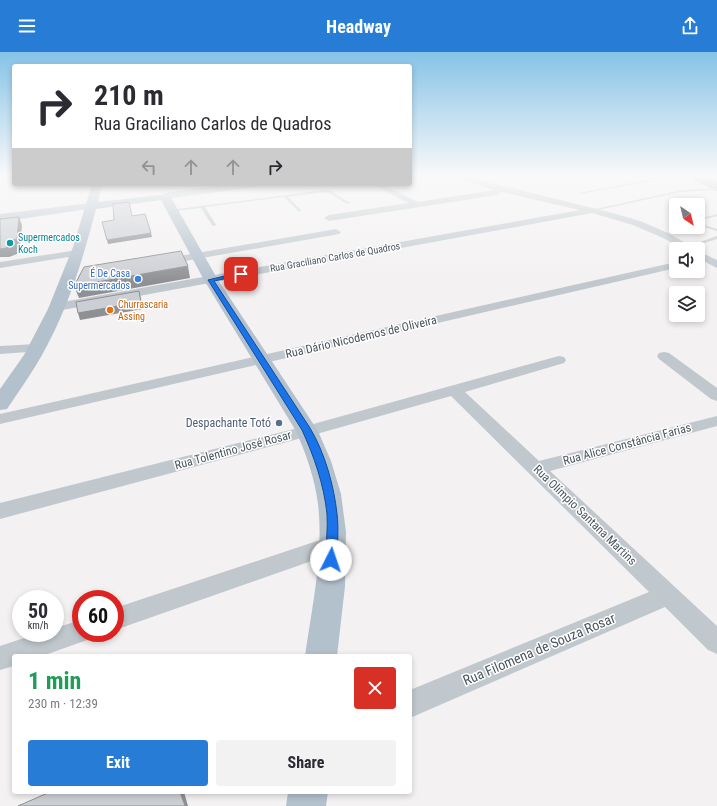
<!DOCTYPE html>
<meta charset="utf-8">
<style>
body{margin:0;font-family:"Roboto Condensed",sans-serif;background:#f2f2f3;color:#2b2b33;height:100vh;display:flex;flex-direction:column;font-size:15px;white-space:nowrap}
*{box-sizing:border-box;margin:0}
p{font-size:13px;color:#7c7c81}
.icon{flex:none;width:22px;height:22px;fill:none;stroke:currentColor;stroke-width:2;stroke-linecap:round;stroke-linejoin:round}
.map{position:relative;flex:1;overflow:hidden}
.sheet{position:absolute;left:12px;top:602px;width:400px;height:140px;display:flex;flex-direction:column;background:#fff;border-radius:4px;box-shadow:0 2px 6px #0003}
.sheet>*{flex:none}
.banner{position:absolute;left:12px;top:12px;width:400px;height:122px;border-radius:4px;box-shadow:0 2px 6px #0003;background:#fff;color:#2b2b33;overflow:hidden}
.needle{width:26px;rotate:145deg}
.buttons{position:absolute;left:669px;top:146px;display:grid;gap:8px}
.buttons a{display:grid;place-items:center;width:36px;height:36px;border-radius:4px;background:#fff;box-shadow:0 2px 6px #0003;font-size:20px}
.speed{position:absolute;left:12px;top:538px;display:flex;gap:8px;font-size:20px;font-weight:700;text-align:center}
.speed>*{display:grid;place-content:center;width:52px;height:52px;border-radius:50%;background:#fff;box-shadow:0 2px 6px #0003;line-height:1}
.speed small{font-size:10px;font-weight:400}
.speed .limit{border:6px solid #d22;background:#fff;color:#111}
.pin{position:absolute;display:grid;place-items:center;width:34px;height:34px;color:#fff;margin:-17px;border-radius:8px;box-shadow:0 2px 6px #0006}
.me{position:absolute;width:44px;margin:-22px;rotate:4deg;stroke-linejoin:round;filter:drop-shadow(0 0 3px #0008)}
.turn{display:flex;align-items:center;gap:14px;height:84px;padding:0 16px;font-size:18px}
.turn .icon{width:52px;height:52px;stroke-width:2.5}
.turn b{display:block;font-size:28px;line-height:34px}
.lanes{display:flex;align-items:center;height:38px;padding:0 16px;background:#0003;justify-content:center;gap:20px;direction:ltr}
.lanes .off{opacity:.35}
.round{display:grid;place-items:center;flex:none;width:42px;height:42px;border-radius:4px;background:#f2f2f3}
.summary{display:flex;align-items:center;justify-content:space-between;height:68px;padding:0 16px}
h1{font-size:24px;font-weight:700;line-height:30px;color:#1e9e55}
.cta{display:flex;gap:8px;margin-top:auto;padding:8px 16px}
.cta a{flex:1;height:46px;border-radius:4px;background:#277dd6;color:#fff;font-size:16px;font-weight:700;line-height:46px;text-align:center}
.cta a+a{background:#f2f2f3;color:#2b2b33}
header{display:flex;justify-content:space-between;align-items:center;height:52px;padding:0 16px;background:#277dd6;color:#fff;font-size:18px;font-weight:700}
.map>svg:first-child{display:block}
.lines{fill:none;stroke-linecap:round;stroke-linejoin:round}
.trunk-casing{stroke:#7891a7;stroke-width:2}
.service{fill:#c0c8ce;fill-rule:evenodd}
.minor{fill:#c0c8ce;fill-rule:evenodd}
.secondary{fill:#bec8d1;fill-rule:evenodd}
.primary{fill:#b3c1cd;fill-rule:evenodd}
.trunk{fill:#a0b3c4;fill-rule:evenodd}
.shaded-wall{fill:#8e9094}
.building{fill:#cbced3;stroke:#8e9094}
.route{fill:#1a73e8;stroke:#114b97}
.culture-dot{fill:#0f9aa8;stroke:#fff;stroke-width:1.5}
.shop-dot{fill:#3f7fe0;stroke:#fff;stroke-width:1.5}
.food-dot{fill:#e8710a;stroke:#fff;stroke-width:1.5}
.service-dot{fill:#5c6f8a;stroke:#fff;stroke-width:1.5}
.labels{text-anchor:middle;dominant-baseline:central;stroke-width:3;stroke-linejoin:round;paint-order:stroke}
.far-culture-label{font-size:10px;fill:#0d838f;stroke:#fff;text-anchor:start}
.far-street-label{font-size:10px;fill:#4a555d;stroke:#fff}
.far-shop-label{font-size:10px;fill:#366cbe;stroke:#fff;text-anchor:end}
.far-food-label{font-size:10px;fill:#c56008;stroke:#fff;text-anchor:start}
.street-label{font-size:12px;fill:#4a555d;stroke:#fff}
.service-label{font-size:12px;fill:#4e5e75;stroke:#fff;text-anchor:end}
.near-street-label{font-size:14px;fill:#4a555d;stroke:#fff}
</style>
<header><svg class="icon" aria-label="menu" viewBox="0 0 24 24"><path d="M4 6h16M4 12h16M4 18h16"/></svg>Headway<svg class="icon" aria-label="share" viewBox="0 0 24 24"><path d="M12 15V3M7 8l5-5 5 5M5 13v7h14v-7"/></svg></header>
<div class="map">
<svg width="717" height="754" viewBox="0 0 717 754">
<rect width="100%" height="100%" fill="#f3f1f1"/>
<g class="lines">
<g class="trunk-casing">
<path id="trunk" d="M689 124H703L717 131V138Z"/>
</g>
<path class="service" d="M669 124H680L580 142 578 141Z
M163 132H174L164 134Z
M717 136V138L681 140 589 160 587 159 681 138Z
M324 138 331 139 350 151 347 152 329 141 324 140 288 145 301 158V159L299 160 284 145 205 155 216 173 214 174 212 173 201 156 173 159 171 158Z
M717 162V164L698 169V167Z
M698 171 717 177V179L698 173Z
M717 184V187L689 196 685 195Z"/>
<path class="minor" d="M449 124H463L609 160 640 169 668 181 696 197H683L661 185 633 173 592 161 57 259 51 255 57 251 580 158 501 140 497 143 329 169 324 166 329 163 408 151 372 132H382L418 150 494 138Z
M336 177 341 180 339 182 162 213 157 210 162 207Z
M77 198 82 201 81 203 0 216V210Z
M698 199 717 208V216L698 206Z
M676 210V216L0 372V362Z
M37 292 42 293 44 296 42 299 0 302V294Z
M664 300 669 301 717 336V349L711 347 659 307 657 304 659 301Z
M559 304 564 305 566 308 564 311 465 340 539 409 717 364V374L550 419 717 574V602L708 598 665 555 410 666V638L649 540 451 344 313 383 0 467V451L306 374Z
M332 484 340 487 343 493 340 499 115 578V556Z
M81 568V581H92L90 587 42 604H14V614L0 618V594L39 581H55V576Z"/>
<path class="secondary" d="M230 132H259L254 135 165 147 159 144 165 141Z
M91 151 95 152 97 154 95 156 0 170V162Z"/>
<path class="primary" d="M92 132H102L98 150 169 142 218 228 318 379 331 409 341 442 346 480 345 534 337 604H305C312 554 324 502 318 452 315 427 306 402 296 379L204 228 161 148 96 157C83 207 68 257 42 303 32 321 19 339 7 357L0 358V337L24 303 48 257 73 195Z
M288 740H328L326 754H286Z"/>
<use href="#trunk" class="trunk"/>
</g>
<path class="shaded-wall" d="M19 165 22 173 20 195 17 197V202L9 205H0V197L13 188Z
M151 181 152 185 108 192 107 188Z
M188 214 190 226 79 246 74 234Z
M139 239 143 257 80 268 78 261Z
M180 740H184L188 754H185Z"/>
<path class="building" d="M129 150 132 164 145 162 151 181 107 188 102 170 114 168 113 152Z
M19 165 17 187 13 188V193L6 196 0 197V167Z
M181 199 188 214 74 234 84 215Z
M139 239 141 250 78 261 76 250Z
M50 740H180L185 754H18Z"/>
<linearGradient id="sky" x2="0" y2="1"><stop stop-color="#86c3e7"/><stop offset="0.54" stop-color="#faf9f9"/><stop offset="1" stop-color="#faf9f9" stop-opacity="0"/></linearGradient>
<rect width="717" height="230" fill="url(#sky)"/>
<path class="route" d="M241 220 244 222 243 223 214 229 310 376C325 401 334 434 337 462 339 477 337 493 337 508L335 512 331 513 327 512 325 508C326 493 328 477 327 462 324 433 314 404 302 378L208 228Z"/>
<circle class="culture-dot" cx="10" cy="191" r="4"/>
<circle class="shop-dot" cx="138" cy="227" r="4"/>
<circle class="food-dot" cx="110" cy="258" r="4"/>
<circle class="service-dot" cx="279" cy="371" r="4"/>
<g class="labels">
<g class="far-culture-label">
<text x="18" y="185">Supermercados<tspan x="18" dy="12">Koch</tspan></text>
</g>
<g class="far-street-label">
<text transform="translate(335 205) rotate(-10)">Rua Graciliano Carlos de Quadros</text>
</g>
<g class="far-shop-label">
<text x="130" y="221">É De Casa<tspan x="130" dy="12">Supermercados</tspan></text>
</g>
<g class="far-food-label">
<text x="118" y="252">Churrascaria<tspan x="118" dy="12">Assing</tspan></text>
</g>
<g class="street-label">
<text transform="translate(361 285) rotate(-13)">Rua Dário Nicodemos de Oliveira</text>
<text transform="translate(627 392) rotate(-15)">Rua Alice Constância Farias</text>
<text transform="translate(233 398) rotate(-15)">Rua Tolentino José Rosar</text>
<text transform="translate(585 463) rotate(44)">Rua Olímpio Santana Martins</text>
</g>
<g class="service-label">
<text x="271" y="371">Despachante Totó</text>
</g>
<g class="near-street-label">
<text transform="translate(539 597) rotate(-23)">Rua Filomena de Souza Rosar</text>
</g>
</g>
</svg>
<div class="buttons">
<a><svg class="needle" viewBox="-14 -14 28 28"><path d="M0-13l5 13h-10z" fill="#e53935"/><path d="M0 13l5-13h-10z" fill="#7c7c81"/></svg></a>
<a><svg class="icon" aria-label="sound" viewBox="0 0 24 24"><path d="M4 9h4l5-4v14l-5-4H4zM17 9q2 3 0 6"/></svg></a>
<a><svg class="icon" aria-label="layers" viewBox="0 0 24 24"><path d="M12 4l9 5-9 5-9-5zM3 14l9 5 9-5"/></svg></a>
</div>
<div class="speed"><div>50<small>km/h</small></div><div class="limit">60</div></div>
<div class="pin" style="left:241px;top:222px;background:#d93025"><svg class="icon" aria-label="arrive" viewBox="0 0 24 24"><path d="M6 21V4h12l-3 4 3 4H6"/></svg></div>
<svg class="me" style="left:331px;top:508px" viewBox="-20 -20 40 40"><circle r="19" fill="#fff"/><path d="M0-13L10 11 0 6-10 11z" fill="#1a73e8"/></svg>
<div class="banner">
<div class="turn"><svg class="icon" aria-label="right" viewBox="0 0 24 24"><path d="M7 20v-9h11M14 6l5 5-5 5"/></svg><div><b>210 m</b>Rua Graciliano Carlos de Quadros</div></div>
<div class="lanes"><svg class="icon off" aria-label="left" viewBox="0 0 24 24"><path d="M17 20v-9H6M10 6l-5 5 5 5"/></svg><svg class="icon off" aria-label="ahead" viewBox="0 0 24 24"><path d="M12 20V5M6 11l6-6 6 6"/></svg><svg class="icon off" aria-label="ahead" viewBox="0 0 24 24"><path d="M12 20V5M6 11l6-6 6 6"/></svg><svg class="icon" aria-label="right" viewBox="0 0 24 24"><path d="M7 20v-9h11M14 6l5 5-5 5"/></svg></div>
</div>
<section class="sheet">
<div class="summary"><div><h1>1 min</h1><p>230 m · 12:39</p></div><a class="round" style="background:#d93025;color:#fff"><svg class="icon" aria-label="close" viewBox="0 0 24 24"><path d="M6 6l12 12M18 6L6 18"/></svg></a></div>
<div class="cta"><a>Exit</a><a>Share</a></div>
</section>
</div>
